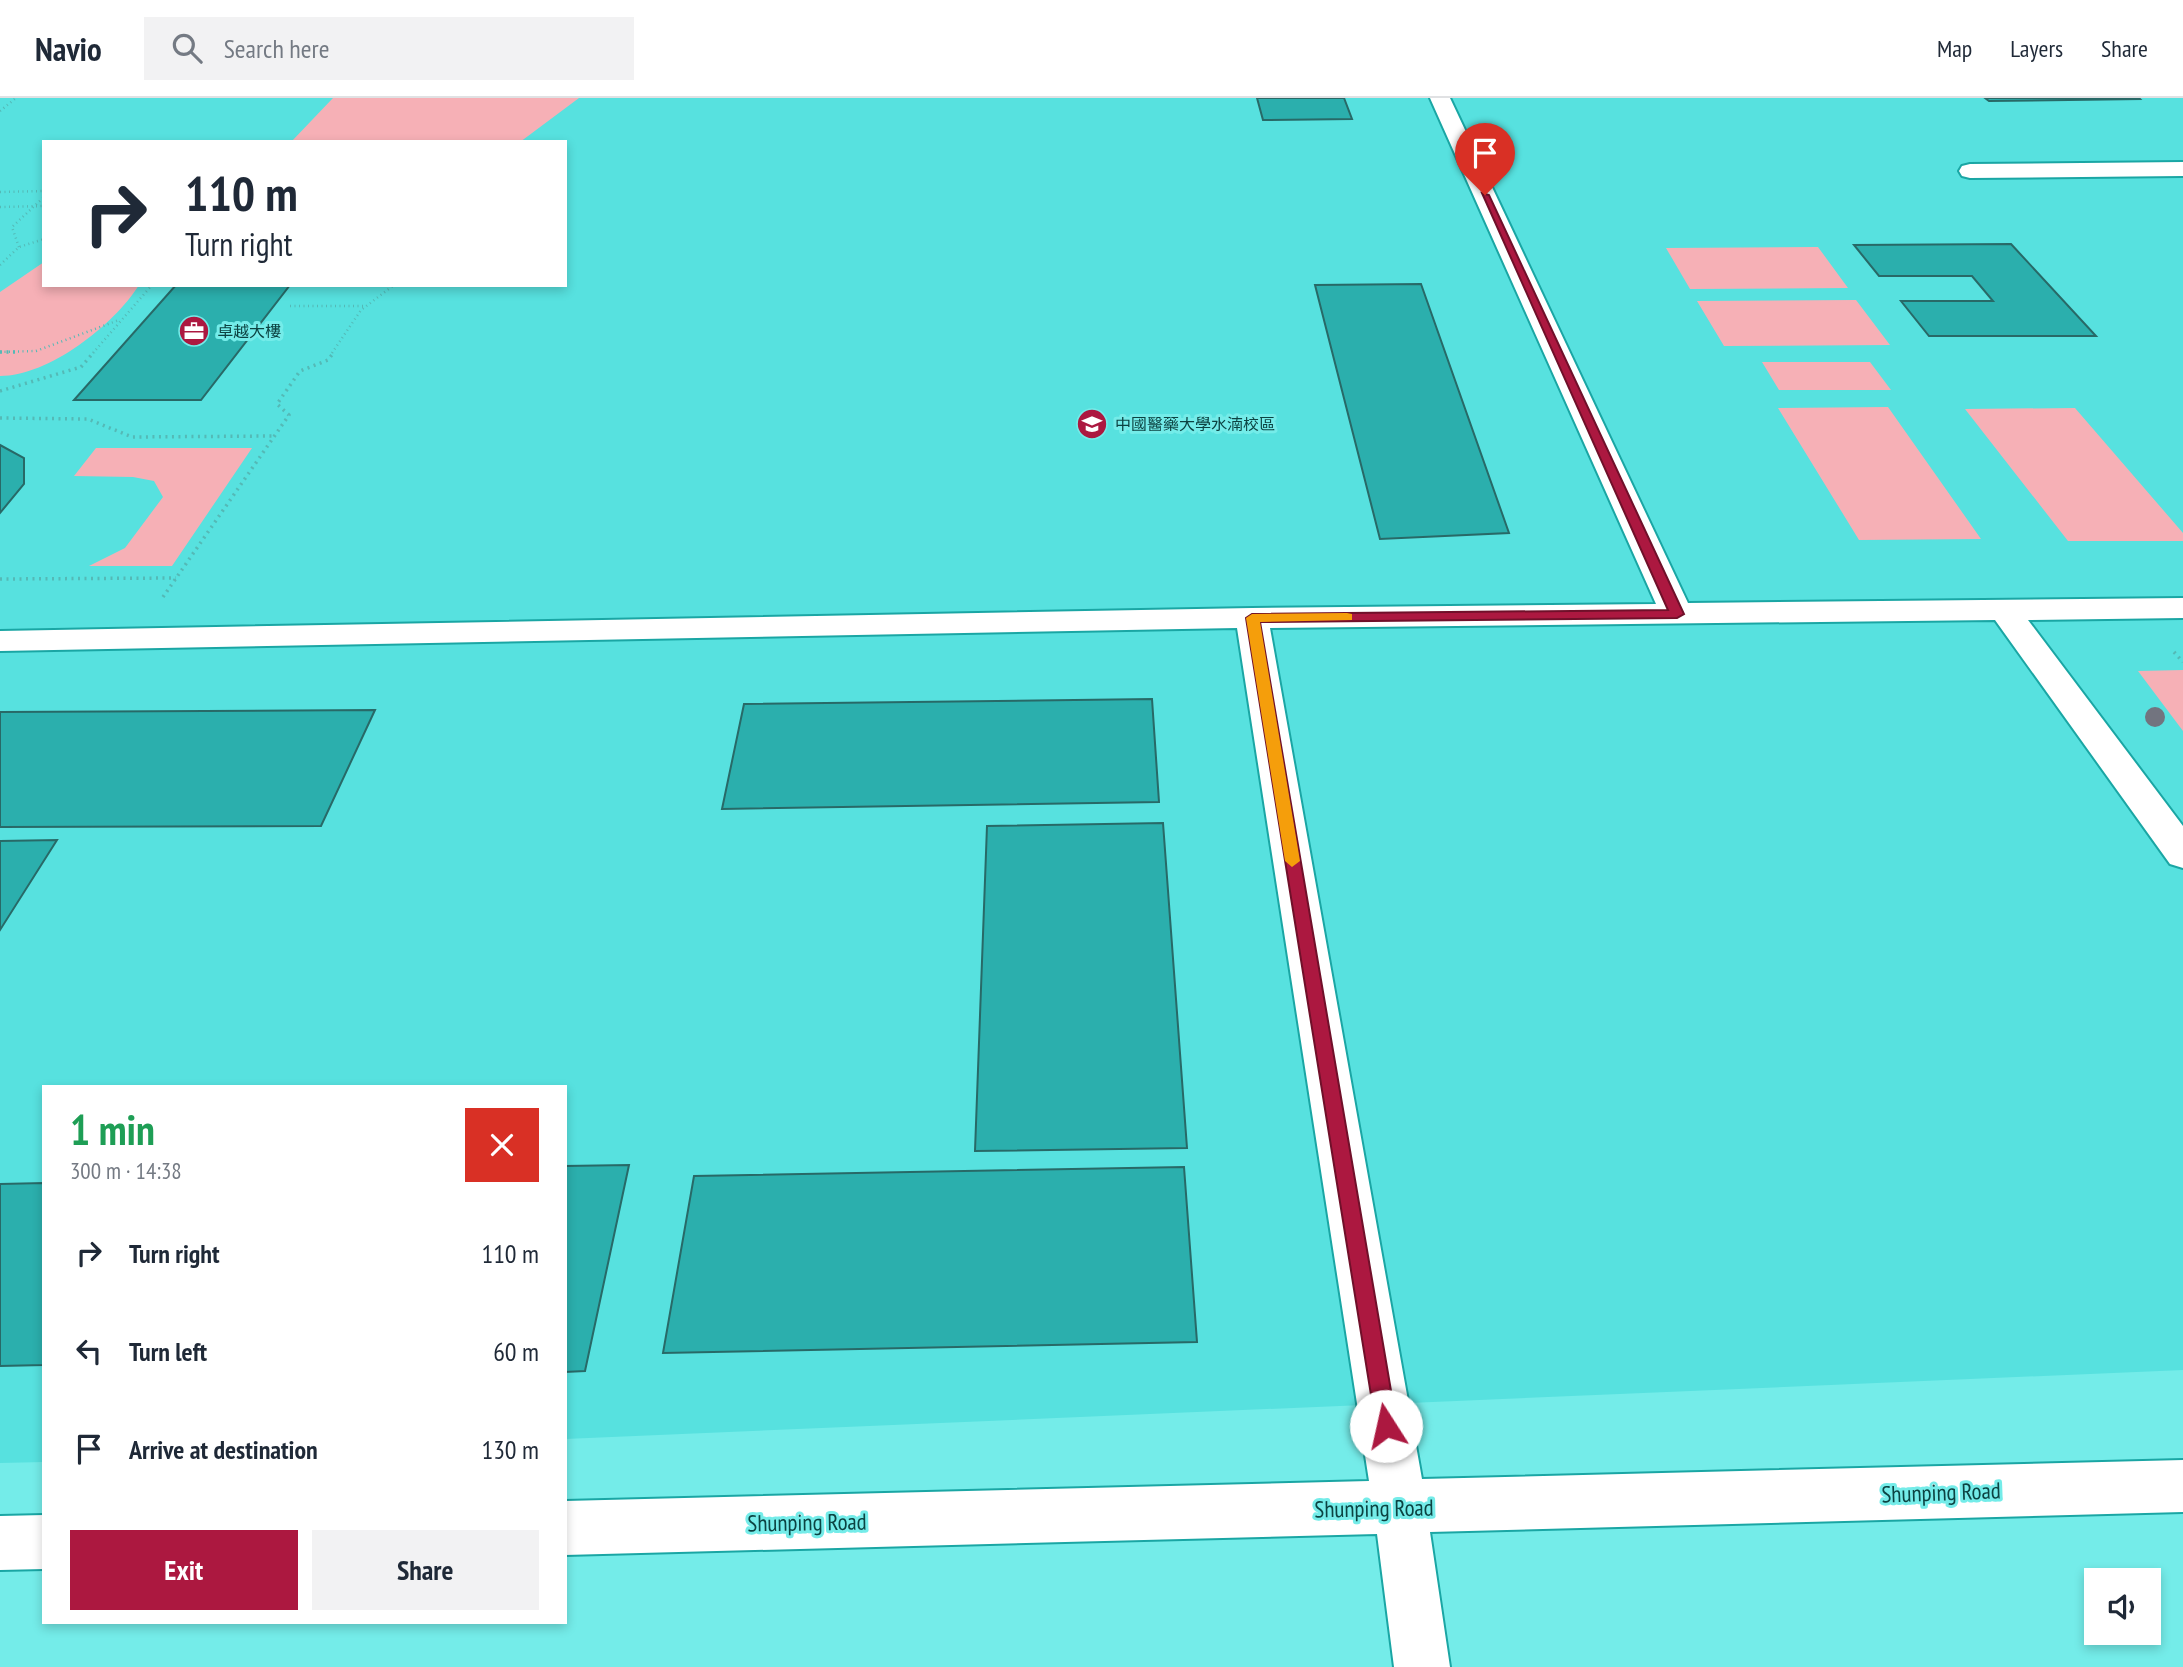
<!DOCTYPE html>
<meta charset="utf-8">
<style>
body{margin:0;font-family:"PT Sans Narrow","Noto Sans TC",sans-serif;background:#f2f2f3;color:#1f2937;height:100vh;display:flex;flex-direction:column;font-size:26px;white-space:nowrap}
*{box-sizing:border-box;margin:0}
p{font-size:23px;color:#747a83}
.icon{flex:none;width:38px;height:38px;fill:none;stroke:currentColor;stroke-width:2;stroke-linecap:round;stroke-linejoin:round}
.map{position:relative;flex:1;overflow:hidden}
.details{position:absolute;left:42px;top:987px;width:525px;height:539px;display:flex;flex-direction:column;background:#fff;border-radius:0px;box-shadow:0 4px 10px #0003}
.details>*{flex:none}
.banner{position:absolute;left:42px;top:42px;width:525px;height:147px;border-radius:0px;box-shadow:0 4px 10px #0003;background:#fff;color:#1f2937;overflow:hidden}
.tools{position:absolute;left:2084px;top:1470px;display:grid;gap:14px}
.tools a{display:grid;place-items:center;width:77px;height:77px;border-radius:0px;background:#fff;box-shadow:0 4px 10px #0003;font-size:35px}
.pin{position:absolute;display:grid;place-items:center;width:60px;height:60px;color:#fff;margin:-72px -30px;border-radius:50% 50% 50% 0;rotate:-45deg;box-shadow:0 0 7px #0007}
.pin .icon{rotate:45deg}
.me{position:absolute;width:77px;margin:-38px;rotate:350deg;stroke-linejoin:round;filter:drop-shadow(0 0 5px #0008)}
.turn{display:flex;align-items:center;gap:24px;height:147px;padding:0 28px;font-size:32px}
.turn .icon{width:91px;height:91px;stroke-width:2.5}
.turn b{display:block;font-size:49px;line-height:60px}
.round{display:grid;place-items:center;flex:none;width:74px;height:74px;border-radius:0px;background:#f2f2f3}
.overview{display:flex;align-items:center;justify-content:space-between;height:119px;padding:0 28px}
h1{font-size:42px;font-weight:600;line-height:52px;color:#1e9e55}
.action{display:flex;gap:14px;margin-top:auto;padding:14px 28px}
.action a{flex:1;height:80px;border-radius:0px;background:#ac1840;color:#fff;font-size:28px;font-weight:600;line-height:80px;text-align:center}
.action a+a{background:#f2f2f3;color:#1f2937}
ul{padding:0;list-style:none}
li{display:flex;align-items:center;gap:21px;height:98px;padding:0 28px}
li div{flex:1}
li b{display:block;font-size:26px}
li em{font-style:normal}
header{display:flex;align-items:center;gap:42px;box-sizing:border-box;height:98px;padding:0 35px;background:#fff;border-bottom:2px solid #e0e1e3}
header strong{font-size:33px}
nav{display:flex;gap:38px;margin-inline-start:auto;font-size:24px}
.search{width:490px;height:63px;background:#f2f2f3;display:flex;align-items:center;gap:18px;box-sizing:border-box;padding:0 24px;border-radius:0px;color:#747a83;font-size:26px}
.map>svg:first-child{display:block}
.built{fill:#57e1df;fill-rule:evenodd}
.green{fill:#f6b0b6}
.building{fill:#2bafad;stroke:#286967;stroke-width:2}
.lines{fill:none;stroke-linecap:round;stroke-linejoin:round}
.minor-casing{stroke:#1aa6a4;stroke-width:4}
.path-far1{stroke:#54b9b6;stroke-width:2.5;stroke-dasharray:1 3.5;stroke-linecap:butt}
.path{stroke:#54b9b6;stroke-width:3.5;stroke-dasharray:2 4.5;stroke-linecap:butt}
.minor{fill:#fff;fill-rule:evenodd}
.tree{fill:#72747f}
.route{fill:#ac1840;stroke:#70102a;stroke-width:2}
.slow{fill:#f59e0b}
.labels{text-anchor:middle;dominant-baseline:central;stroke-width:6;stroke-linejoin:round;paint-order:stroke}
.far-poi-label{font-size:16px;fill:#0c4342;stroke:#74ece9;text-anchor:start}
.near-street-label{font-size:23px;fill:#0c4342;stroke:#74ece9}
</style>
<header>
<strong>Navio</strong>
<div class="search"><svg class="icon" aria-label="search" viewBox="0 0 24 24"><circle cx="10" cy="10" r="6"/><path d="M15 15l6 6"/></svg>Search here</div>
<nav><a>Map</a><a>Layers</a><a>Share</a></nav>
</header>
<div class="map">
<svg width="2183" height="1569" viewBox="0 0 2183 1569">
<rect width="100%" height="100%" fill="#74ece9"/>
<path class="built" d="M0 0H2183V1272L565 1341V989H44V1364L0 1365ZM44 44H565V187H44Z"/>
<path class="green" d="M333 0H579L520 44H291Z
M1818 149 1848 190 1690 191 1666 150Z
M44 164V187H139C114 227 49 278 0 278V194Z
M1856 202 1890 247 1724 248 1697 203Z
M1762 264H1870L1891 292H1779Z
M1888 309 1981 441 1859 442 1778 310Z
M2075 310 2183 435V443H2068L1965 311Z
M96 350H252L172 468H89L125 450 163 399 154 383 133 379 74 378Z
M2183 572V633L2138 573Z"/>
<path class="building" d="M1257 0H1344L1352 21 1263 22Z
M1985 0H2139L2140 1 1989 3Z
M2011 146 2096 238H1929L1901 203H1993L1972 178H1879L1854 147Z
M1421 186 1509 435 1380 441 1315 187Z
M176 187H290L201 302H74Z
M0 347 24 360V386L0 415Z
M1152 601 1159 704 722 711 744 606Z
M375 612 321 728 0 729V614Z
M1163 725 1187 1050 975 1053 987 728Z
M57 742 0 832V743Z
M629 1067 585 1273 565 1274V1068Z
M1184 1069 1197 1244 663 1255 694 1078Z
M44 1085V1267L0 1268V1086Z"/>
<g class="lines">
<g class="minor-casing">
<path id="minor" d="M1430 0H1450L1688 505 2183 500V520L2028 522 2183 728V770L2170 766 1995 522 1270 530 1422 1381 2183 1362V1414L1430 1434 1450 1569H1394L1377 1436 565 1457V1403L1369 1383 1237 530 0 553V533L1252 510 1656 506Z
M2183 64V78L1970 80 1962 78 1959 73 1962 68 1970 66Z
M44 1417V1471L0 1472V1418Z"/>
</g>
<path class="path-far1" d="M0 13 16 0
M0 94 44 93
M0 109 44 108
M19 149 12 129 44 99
M0 167 19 149 44 141
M290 208H365
M0 254 36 253 119 222
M93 255 152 187
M332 255 361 212 394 187"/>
<path class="path" d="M0 254H15
M0 293 81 269 94 254
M0 320 88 321 132 339 273 338
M0 481 176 480
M163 499 289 317 277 306 300 273 328 262 334 254
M2174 554 2183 564"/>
<use href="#minor" class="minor"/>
</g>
<circle class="tree" cx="2155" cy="619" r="10"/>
<path class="route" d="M1482 95 1489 97 1684 516 1677 520 1260 524 1397 1328 1394 1335 1386 1338 1379 1335 1376 1328 1246 520 1252 516 1668 512Z"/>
<path class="slow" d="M1347 515 1352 516V522L1260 524 1300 763 1292 769 1285 763 1246 520 1252 516Z"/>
<defs>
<g id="office-disc" transform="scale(1.575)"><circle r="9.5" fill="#ac1840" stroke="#74ece9"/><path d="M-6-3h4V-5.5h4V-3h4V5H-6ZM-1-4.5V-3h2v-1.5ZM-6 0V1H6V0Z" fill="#fff"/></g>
<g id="university-disc" transform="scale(1.575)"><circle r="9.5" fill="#ac1840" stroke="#74ece9"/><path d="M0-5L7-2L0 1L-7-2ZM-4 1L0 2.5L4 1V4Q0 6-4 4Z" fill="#fff"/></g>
</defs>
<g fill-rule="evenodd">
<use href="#office-disc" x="194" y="233"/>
<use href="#university-disc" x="1092" y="326"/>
</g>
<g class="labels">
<g class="far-poi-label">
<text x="217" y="233">卓越大樓</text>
<text x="1115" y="326">中國醫藥大學水湳校區</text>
</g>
<g class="near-street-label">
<text transform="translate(1941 1394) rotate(-2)">Shunping Road</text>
<text transform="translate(1374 1410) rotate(-1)">Shunping Road</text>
<text transform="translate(807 1424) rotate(-1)">Shunping Road</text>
</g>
</g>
</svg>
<div class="tools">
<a><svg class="icon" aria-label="sound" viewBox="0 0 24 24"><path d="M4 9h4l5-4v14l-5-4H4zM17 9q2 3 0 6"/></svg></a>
</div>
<div class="pin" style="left:1485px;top:97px;background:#d93025"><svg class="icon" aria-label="arrive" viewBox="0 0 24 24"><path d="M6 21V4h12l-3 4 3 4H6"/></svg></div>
<svg class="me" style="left:1386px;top:1328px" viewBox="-20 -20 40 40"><circle r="19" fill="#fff"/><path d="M0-13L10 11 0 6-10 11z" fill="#ac1840"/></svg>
<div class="banner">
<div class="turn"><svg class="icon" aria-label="right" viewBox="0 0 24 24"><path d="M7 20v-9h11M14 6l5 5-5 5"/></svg><div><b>110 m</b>Turn right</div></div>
</div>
<section class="details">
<div class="overview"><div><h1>1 min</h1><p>300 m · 14:38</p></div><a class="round" style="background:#d93025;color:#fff"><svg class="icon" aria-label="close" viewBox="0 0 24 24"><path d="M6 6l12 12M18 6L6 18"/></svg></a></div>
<ul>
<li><svg class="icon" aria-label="right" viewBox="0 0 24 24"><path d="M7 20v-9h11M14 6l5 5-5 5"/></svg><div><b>Turn right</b></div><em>110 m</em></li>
<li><svg class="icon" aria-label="left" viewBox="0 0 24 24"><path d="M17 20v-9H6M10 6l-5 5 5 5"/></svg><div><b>Turn left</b></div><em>60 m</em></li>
<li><svg class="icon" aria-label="arrive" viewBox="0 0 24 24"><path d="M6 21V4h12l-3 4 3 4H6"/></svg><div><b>Arrive at destination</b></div><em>130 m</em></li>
</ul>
<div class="action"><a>Exit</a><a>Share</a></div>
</section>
</div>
